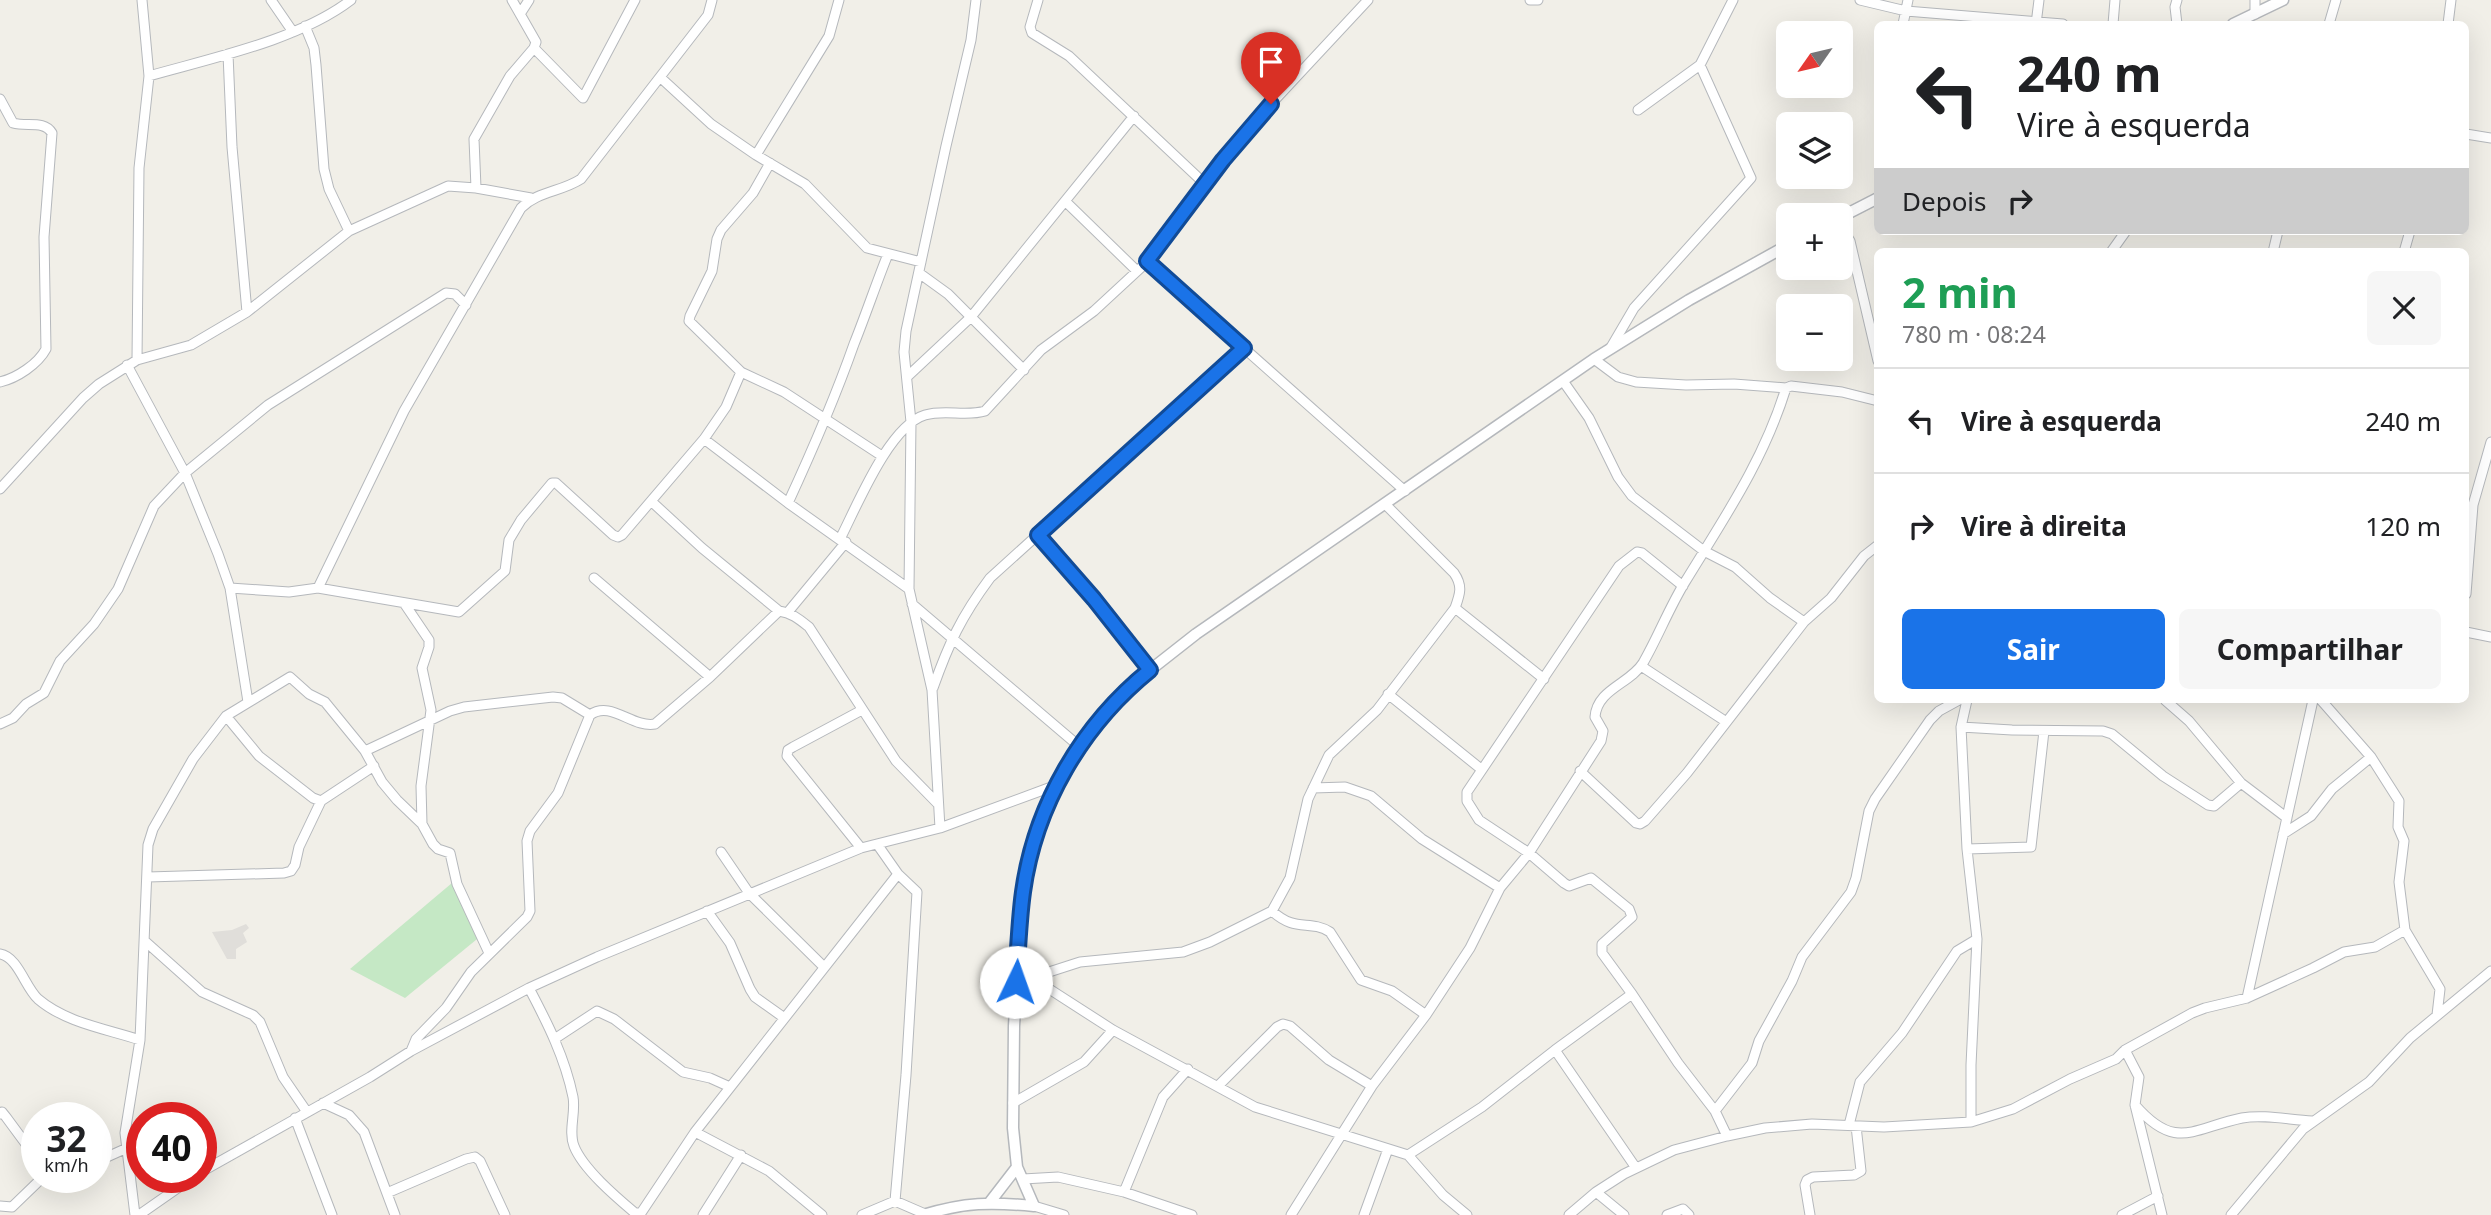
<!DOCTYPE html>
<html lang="pt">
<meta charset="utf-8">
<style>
body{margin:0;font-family:"Noto Sans",sans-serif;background:#f6f6f6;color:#202124;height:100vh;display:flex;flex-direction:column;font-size:26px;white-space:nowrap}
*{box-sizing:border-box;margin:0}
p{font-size:23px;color:#757577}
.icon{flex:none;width:38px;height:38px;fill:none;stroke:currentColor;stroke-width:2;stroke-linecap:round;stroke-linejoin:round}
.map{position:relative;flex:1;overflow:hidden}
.side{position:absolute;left:1874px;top:248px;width:595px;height:455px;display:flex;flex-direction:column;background:#fff;border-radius:10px;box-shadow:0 7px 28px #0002}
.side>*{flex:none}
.banner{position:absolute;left:1874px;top:21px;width:595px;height:214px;border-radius:10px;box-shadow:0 7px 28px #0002;background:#fff;color:#202124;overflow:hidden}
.needle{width:46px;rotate:236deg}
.buttons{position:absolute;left:1776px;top:21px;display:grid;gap:14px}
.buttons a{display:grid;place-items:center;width:77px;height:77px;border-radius:10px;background:#fff;box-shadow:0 7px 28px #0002;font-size:35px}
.speed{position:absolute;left:21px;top:1102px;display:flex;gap:14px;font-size:35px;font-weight:700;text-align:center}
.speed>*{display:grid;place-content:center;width:91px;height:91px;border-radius:50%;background:#fff;box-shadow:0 7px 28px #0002;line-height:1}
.speed small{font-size:18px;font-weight:400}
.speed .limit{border:10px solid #d22;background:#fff;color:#111}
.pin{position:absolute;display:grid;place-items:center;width:60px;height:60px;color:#fff;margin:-72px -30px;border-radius:50% 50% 50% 0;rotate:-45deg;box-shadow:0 0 7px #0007}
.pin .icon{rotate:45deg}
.me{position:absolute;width:77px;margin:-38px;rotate:3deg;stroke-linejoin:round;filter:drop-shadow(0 0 5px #0008)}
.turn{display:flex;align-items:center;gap:24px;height:147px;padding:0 28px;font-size:32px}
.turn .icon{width:91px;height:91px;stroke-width:2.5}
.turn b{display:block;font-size:49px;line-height:60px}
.then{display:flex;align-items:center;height:66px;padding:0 28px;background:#0003;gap:14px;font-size:26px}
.round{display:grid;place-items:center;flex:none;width:74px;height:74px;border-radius:10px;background:#f6f6f6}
.overview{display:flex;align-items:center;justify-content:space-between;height:119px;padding:0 28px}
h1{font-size:42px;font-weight:700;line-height:52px;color:#1e9e55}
.button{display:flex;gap:14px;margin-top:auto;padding:14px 28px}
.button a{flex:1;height:80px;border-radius:10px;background:#1a73e8;color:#fff;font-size:28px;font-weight:700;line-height:80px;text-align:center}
.button a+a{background:#f6f6f6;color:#202124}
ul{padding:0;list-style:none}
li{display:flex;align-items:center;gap:21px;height:105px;padding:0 28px;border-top:2px solid #e0e0e0}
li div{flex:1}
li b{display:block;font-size:26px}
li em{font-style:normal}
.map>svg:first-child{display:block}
.industrial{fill:#e0deda}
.green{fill:#c5e8c5}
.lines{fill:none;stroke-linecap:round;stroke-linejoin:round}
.minor-casing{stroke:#b5b8bc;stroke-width:11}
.tertiary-casing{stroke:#b5b8bc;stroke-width:13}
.minor{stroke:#fff;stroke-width:9}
.tertiary{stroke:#fff;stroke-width:10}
.route-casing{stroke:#114b97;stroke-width:18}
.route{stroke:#1a73e8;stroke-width:12}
</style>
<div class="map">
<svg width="2491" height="1215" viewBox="0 0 2491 1215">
<rect width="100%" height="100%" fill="#f1efe8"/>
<path class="industrial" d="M246 924 249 928 243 933 247 942 236 949V959H227L212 932 232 930Z"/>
<path class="green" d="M452 883 482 935 405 998 350 969Z"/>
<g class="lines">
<g class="minor-casing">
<path id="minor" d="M271 0 293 32
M1038 0 1030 27 1032 33 1069 56 1205 184
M1530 0H1538
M1860 0 1906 11 2063 24
M520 14 529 0
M2255 14V0
M1903 24 1908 0
M2036 24 2039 0
M2113 24 2115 0
M2177 24 2175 7 2177 0
M2329 24 2336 0
M2448 24 2451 0
M305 26 314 48 316 65 324 169 329 189 349 231
M534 48 583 98 635 0
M228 54 232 147 247 312
M149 76C212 58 299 40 351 0
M661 78 711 124 756 155 805 184 867 248 921 262
M0 99 13 123C27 127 44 120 52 133L44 237 46 349C38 364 17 378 0 382
M1638 110 1700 65 1733 0
M2466 134 2491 138
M756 155 829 36 839 0
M770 163 753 193 721 230 717 239 712 271 690 316 689 321 741 372 784 392 882 456
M476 188 474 139 510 76 534 48 536 42 512 0
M1065 201 1137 271
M1841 226 1850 241 1878 361
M2111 252 2126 231
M2273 252 2278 231
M2404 252 2410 231
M1147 262 1405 491
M919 273 948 294 1024 370
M1610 349 1634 308 1751 178 1700 65
M1594 359 1618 377 1636 382 1686 385 1734 384 1786 388 1791 386 1842 392 1878 401
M137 360 139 168 149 76 142 0
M127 365 185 473 218 554 230 588 248 702
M908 376 971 317 1134 116
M1563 381 1589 418 1618 477 1632 496 1704 551 1735 567 1770 598 1804 622
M704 439 788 503 909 589
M0 489 83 398 99 384 137 360 191 345 247 312 349 231 448 186 476 188 531 198
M651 501 702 548 779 611C792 613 799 619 809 627L896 761 938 804
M788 503C812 451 835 398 854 344 866 314 876 284 888 254
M1038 535 1094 599 1150 670
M840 539C857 506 889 426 925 415 945 409 966 417 985 411L1041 350 1094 311 1147 262 1223 160 1271 104 1368 0
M594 578 710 677
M1683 586 1642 553 1637 552 1619 566 1467 792V801L1479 820 1529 853 1564 883 1569 886 1591 878 1629 909 1632 917 1602 944V953L1632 994 1678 1063 1715 1111 1727 1136
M230 588 289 592 318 588 459 612 505 571 509 540 521 520 552 483H556L613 535 618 537 622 535 704 439 726 407 741 372
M318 588 404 411 521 208C538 191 561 192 581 179L708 15 712 0
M2466 594 2473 505 2491 442
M404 603 429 640V647L422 668 431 710 421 786 422 824 433 844 438 849 450 853 457 884 489 953
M912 604 1080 747
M1455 608 1544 679
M788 612 846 542
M2466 632 2491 637
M1641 666 1725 721
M933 688C949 643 961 617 990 578L1244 348
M1388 694 1481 769
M1967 700 1961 727 1967 849 1977 939 1971 1065V1122
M2165 700 2189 721 2241 783 2287 818
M2321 700 2371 757 2399 801 2398 827 2404 841 2399 882 2405 930 2440 989 2437 1015
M226 716 259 756 313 798 321 801
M0 724 13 718 26 704 44 693 60 661 94 624 118 589 154 506 185 473 268 405 446 293 455 294 466 305
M1961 727 2012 730 2103 731 2112 734 2163 776 2208 805 2214 806 2241 783
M365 751 450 711 464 707 553 697 562 698 590 715
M1580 771 1636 823 1640 824 1645 821 1687 773 1804 622 1831 598 1864 556 1878 545
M1313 788 1345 787 1371 796 1422 839 1500 888
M940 828 932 690 909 589 911 422 904 352 906 331 946 146 971 40 976 0
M2283 834 2311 816 2332 789 2371 757
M877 844 898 874 917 892 906 1075 895 1201
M861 848 787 756 788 750 793 747 862 710
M1967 849 2031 847 2044 731
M721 852 749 893 824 967
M148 877 284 873 291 871 295 865 299 847 321 801 374 766
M707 911 730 943 750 989 755 997 783 1017
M1272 911C1296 933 1309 919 1330 932L1361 980 1392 991 1426 1015
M146 942 202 992 253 1015 260 1022 283 1077 307 1112
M0 954C18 957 25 987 38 999 66 1023 107 1029 140 1040
M1017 965 1040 983 1113 1030 1255 1107 1408 1155 1443 1195 1467 1215
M529 988C548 1024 565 1058 573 1097 576 1113 568 1131 574 1146 583 1169 616 1197 635 1213H641L695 1132 898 874
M2247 998 2313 700
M1015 999 1040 983 1049 972 1080 962 1183 952 1210 942 1272 911 1290 878 1308 799 1329 755 1377 710 1455 608C1460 594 1463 586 1454 573L1385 504
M556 1038 597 1011 614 1019 683 1072 710 1078 730 1087
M1555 1050 1636 1168
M2125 1050 2139 1077 2135 1105 2162 1215
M411 1051 416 1039 446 1008 471 972 527 917 530 911 527 841 530 831 558 793 590 715C611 700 632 728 655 724L710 677 779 611
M1218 1086 1277 1027 1283 1024 1290 1026 1329 1060 1372 1086
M323 1103 349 1115 364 1132 395 1215
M1013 1103 1084 1062 1113 1030
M2135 1105C2176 1152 2193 1128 2242 1118 2264 1114 2290 1120 2312 1121
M1715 1111 1752 1063 1759 1041 1792 981 1802 957 1851 892 1856 878 1869 811 1875 799 1930 720 1939 711 1959 700
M0 1114 2 1112 6 1117 37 1159
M295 1118 332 1215
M1849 1125 1860 1082 1902 1033 1957 951 1977 939
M695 1132 769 1171 822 1215
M1408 1155 1482 1107 1555 1050 1632 994
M96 1162 127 1148
M201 1172 370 1077 411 1051 529 988 597 957 861 848 940 828 1054 786
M53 1178H57
M1023 1179 1058 1177 1124 1192 1192 1215
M1124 1192 1163 1097 1188 1069
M1596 1192 1624 1215
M387 1193 466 1159 475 1157 480 1161 505 1215
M0 1206 12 1207 42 1178
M1034 1206 1064 1215
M135 1215 125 1133 140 1040 148 845 153 829 193 759 226 716 290 677 309 694 325 702 365 751 382 782 397 800 422 824
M139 1215 192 1178
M703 1215 741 1155
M862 1215 895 1201 925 1214
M1291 1215 1372 1086 1426 1015 1470 948 1500 888 1529 853 1601 741 1603 731 1595 717C1597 689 1630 684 1643 663 1658 637 1669 608 1685 582 1724 518 1763 462 1786 388
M1364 1215 1388 1149
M1569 1215 1596 1192 1624 1174 1674 1150 1727 1136 1765 1128 1812 1124 1884 1127 1971 1122 2013 1109 2070 1079 2116 1059 2125 1050 2192 1013 2205 1008 2247 998 2313 968 2344 952 2375 947 2405 930
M1667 1215 1683 1209 1689 1215
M1810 1215 1805 1185 1807 1180 1813 1177 1854 1175 1861 1171 1856 1126
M2122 1215 2158 1196
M2231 1215 2303 1129 2369 1082 2410 1038 2491 971"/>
</g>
<g class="tertiary-casing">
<path id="tertiary" d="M2233 24 2283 0
M1841 217 1878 198
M990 1202 1017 1167
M923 1215C965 1202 991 1202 1034 1206L1017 1167 1013 1128 1014 1026 1020 922 1023 892 1033 846 1054 786 1104 713 1140 678 1196 634 1594 359 1689 300 1788 245"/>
</g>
<use href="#minor" class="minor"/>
<use href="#tertiary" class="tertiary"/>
</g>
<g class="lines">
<g class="route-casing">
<path id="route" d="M1016 982C1018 952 1019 921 1023 892 1035 805 1082 725 1150 670L1094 599 1038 535 1244 348 1147 261 1223 160 1271 104"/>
</g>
<use href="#route" class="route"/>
</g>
</svg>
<div class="buttons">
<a><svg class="needle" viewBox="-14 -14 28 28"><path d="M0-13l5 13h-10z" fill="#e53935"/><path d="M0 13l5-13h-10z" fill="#757577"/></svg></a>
<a><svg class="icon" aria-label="layers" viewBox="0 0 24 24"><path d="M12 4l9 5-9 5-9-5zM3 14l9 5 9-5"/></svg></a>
<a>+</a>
<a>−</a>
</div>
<div class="speed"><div>32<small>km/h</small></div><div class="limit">40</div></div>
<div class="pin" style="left:1271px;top:104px;background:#d93025"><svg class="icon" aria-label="arrive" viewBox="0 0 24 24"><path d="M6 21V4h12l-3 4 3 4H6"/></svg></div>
<svg class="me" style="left:1016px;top:982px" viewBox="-20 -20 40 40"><circle r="19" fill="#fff"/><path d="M0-13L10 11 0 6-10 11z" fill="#1a73e8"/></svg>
<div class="banner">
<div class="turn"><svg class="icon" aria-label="left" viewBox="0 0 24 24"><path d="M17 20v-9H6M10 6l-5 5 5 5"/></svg><div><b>240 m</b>Vire à esquerda</div></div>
<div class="then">Depois<svg class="icon" aria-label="right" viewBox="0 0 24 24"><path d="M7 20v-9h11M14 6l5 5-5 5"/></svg></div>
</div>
<section class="side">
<div class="overview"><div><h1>2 min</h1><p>780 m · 08:24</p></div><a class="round"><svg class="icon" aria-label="close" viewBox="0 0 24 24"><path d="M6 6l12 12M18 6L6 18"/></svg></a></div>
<ul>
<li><svg class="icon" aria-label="left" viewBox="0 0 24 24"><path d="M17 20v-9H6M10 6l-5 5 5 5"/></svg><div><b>Vire à esquerda</b></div><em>240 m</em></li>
<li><svg class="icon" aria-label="right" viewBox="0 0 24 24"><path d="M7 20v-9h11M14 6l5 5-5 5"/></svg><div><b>Vire à direita</b></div><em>120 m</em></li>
</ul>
<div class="button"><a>Sair</a><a>Compartilhar</a></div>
</section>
</div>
